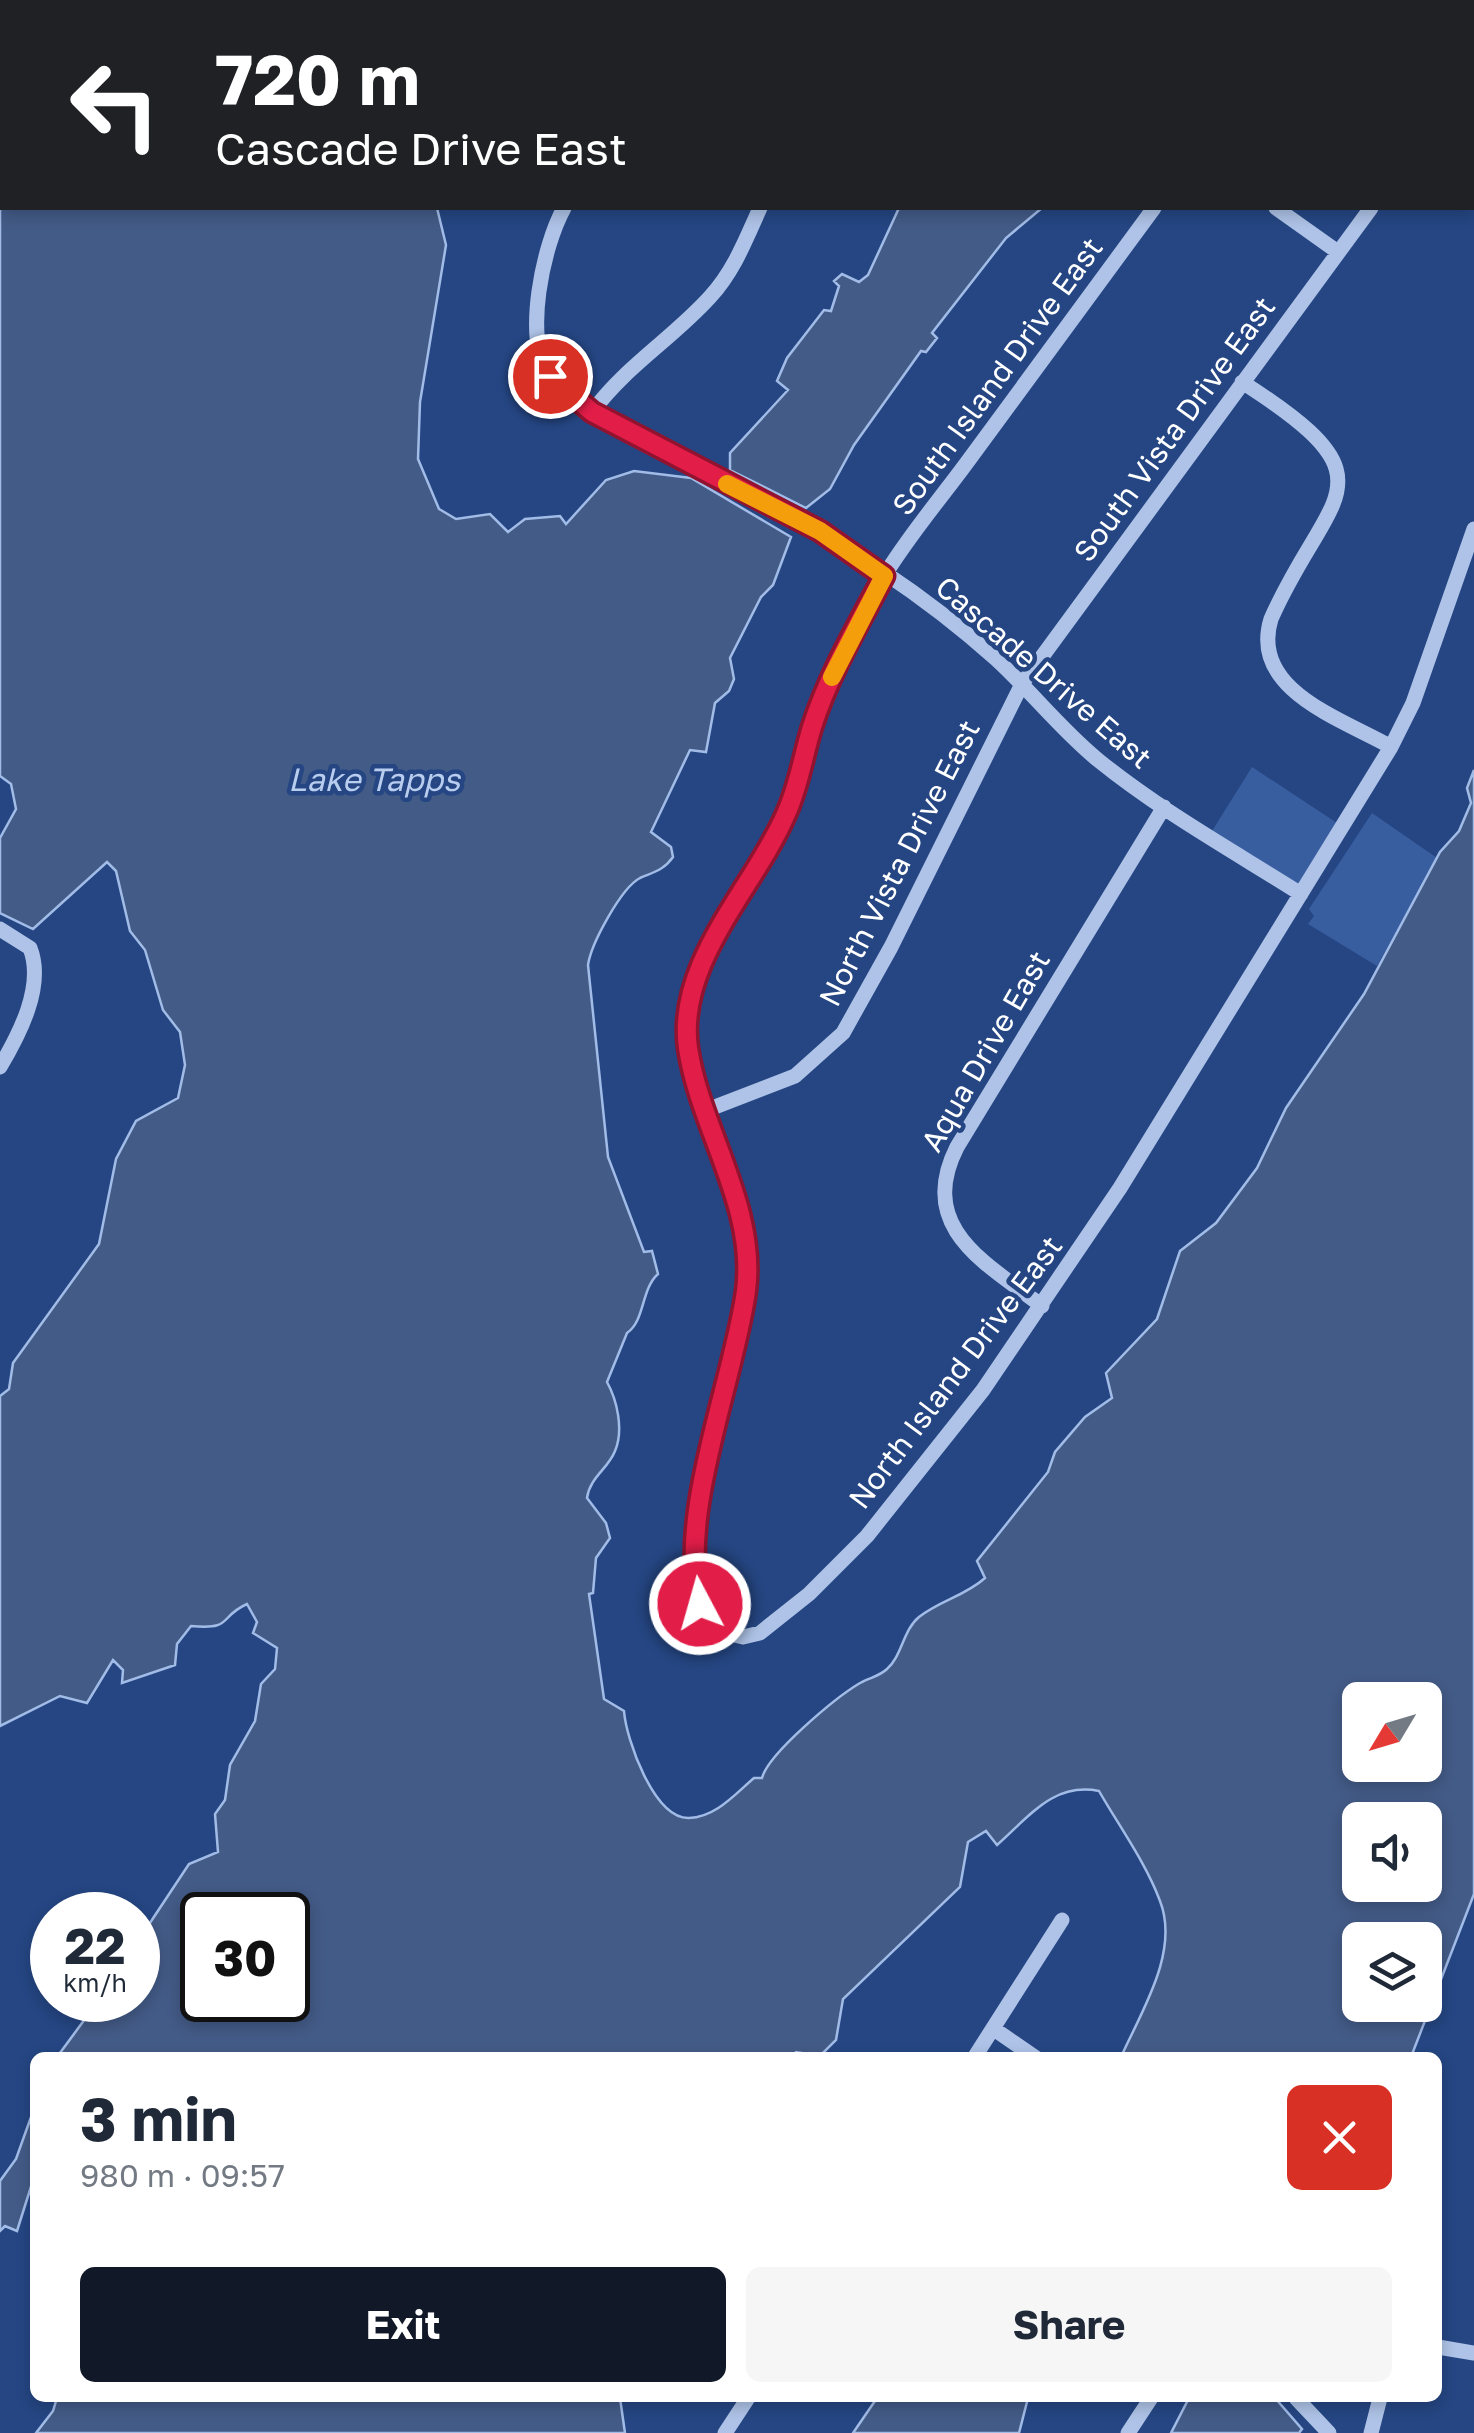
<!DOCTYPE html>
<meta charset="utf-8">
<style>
body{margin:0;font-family:"Golos Text",sans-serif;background:#f6f6f7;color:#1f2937;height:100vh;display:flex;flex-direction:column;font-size:38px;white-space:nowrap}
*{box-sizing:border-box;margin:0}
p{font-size:32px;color:#747a83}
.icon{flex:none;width:55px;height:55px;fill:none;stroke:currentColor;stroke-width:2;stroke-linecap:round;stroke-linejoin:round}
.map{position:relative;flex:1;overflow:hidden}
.sheet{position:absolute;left:30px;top:2052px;width:1412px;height:350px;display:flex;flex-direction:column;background:#fff;border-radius:15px;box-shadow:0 5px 15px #0003}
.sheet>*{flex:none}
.hud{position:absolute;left:0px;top:0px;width:1475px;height:210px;box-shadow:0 5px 15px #0003;background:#202124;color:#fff;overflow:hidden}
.needle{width:65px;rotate:232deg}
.buttons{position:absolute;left:1342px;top:1682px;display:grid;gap:20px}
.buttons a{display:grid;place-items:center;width:100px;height:100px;border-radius:15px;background:#fff;box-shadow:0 5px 15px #0003;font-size:50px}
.speed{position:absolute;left:30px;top:1892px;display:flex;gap:20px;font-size:50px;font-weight:700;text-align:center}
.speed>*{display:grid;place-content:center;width:130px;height:130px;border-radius:50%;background:#fff;box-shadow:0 5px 15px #0003;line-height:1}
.speed small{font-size:25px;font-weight:400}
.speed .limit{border:5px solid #111;border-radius:15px;background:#fff;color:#111}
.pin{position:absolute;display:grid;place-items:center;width:85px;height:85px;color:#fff;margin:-42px;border:5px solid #fff;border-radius:50%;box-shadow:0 2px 10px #0007}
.me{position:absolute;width:110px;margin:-55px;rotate:354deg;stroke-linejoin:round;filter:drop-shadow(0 0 8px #0008)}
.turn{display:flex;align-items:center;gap:35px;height:210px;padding:0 50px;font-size:45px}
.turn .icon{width:130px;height:130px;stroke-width:2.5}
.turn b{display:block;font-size:70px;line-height:85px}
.round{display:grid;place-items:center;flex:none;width:105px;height:105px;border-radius:15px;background:#f6f6f7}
.overview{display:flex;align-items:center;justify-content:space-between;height:170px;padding:0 50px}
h1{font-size:60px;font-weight:700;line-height:75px}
.action{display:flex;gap:20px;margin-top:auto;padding:20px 50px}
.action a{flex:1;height:115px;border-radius:15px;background:#111827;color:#fff;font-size:40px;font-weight:700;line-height:115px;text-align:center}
.action a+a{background:#f6f6f7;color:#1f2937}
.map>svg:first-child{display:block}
.green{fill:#395ea0}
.water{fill:#435b87;stroke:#a2bce8;stroke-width:2.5;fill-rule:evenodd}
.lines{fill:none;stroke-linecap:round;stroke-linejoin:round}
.minor{stroke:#aec3e7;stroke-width:15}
.route-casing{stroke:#92132f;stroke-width:25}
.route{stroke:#e11d48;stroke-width:18}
.slow{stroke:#f59e0b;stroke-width:18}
.labels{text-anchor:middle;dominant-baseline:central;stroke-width:9;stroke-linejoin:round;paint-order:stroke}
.street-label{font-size:30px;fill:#fff;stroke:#254683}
.water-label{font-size:32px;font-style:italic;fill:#b9cdef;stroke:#254683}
</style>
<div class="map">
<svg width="1474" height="2433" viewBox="0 0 1474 2433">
<rect width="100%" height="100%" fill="#254683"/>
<path class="green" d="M1252 767 1337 823 1302 882 1296 884 1212 831Z
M1372 813 1437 858 1377 966 1308 924 1314 916 1309 909Z"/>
<path class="water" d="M0 0H216L2 2V208H437L446 245 420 402 418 459 439 509 456 519 490 514 508 532 525 519 560 516 566 524 606 480 634 471 691 478 791 537 773 585 761 597 730 658 734 679 729 691 715 703 706 752 690 750 651 832 671 847 673 857C664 870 654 872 640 878 621 888 591 944 588 965L608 1157 644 1252 652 1251 658 1274C641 1289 645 1321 627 1333L607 1382C617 1400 624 1430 615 1451 608 1469 590 1477 587 1498L606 1523 610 1538 596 1558 593 1593 589 1594 604 1699 624 1711C626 1739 654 1819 689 1818 716 1817 735 1794 754 1778H762C768 1754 835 1698 860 1683 869 1678 880 1676 887 1669 902 1656 903 1630 919 1617 941 1600 965 1596 985 1578L977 1561 1048 1472 1055 1452 1085 1417 1112 1398 1106 1373 1157 1319 1180 1251 1216 1223 1257 1168 1286 1108 1364 994 1440 852 1459 831 1471 803 1467 788 1474 770V1894L1411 2057H1121C1141 2012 1180 1952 1160 1901 1146 1863 1119 1826 1099 1791 1053 1782 1029 1817 997 1845L986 1831 968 1842 960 1887 843 1999 836 2040 820 2056 796 2052 791 2058 57 2057 99 2000H138V1941L189 1864 218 1852 215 1814 225 1800 230 1765 255 1721 261 1684 275 1669 277 1648 253 1633 257 1622 247 1604C218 1617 234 1630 191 1626L177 1644 175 1665 122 1683 123 1670 113 1660 87 1703 60 1696 0 1726V1396L9 1389 13 1363 99 1244 116 1159 136 1121 178 1098 185 1065 180 1032 163 1010 145 950 130 931 116 871 107 862 33 929 0 913V838L16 809 11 784 0 776ZM1425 1700V1765H1360V1700ZM1425 1820V1885H1360V1820ZM288 1915V2000H202V1915ZM1425 1940V2005H1360V1940Z
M899 208H1042L1006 238 932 333 937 338 926 352 921 351 854 445 830 489 806 508 730 470V453L788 390 777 381 787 358 824 310 831 311 839 286 834 281 842 274 859 282 868 275Z
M35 2106V2174L17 2231 5 2226 0 2231V2181L16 2159Z
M57 2398H620L625 2433H36L53 2411Z
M877 2398H1028L1019 2433H853Z
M1189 2398H1275L1302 2429 1299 2433H1171Z"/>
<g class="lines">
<path class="minor" d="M319 0 320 2
M734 0 738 2
M793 2 794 0
M1316 2 1318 0
M1472 120H1474
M564 208C543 246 523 338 549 376 584 424 701 471 757 499 841 540 926 596 996 659 1031 691 1061 730 1098 760 1161 811 1233 851 1301 894
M1154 208C1093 290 1032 373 971 457 942 497 908 536 883 578 856 624 827 677 811 728 800 767 791 804 774 841 748 898 698 944 690 1010 677 1106 761 1195 745 1294 733 1373 660 1567 718 1631L743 1637 760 1633 809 1594 867 1536 983 1390 1120 1188 1391 747 1413 703 1474 529
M1276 208 1338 252
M1242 382C1400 483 1328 490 1271 619 1249 690 1342 719 1391 747
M592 412C626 366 673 338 710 297 734 271 746 239 760 208
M0 929 30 948C45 986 19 1035 0 1067
M707 1110 795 1076 843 1033 891 947 1022 684 1371 208
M1042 1306C986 1263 916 1228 957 1147L1164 807
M994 2029 1036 2058
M974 2058 1062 1920
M1438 2347 1474 2353
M1296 2398 1329 2433
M725 2433 748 2398
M1128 2433 1151 2398
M1371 2433 1380 2398"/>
</g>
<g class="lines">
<g class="route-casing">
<path id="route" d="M550 376 592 412 820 531 884 576C858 625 829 674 812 727 803 756 799 786 786 814 754 888 676 962 688 1048 700 1129 757 1206 746 1291 734 1380 677 1515 700 1604"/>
</g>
<use href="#route" class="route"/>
<path class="slow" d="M727 484 820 531 884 576 832 677"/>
</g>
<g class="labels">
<g class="street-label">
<text transform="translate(997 376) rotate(-54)">South Island Drive East</text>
<text transform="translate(1174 429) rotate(-54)">South Vista Drive East</text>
<text transform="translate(1044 672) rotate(41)">Cascade Drive East</text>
<text transform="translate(899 863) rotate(-63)">North Vista Drive East</text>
<text transform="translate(985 1051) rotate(-60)">Aqua Drive East</text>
<text transform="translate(955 1372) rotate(-53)">North Island Drive East</text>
</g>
<g class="water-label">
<text x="374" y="779">Lake Tapps</text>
</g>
</g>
</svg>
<div class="buttons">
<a><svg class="needle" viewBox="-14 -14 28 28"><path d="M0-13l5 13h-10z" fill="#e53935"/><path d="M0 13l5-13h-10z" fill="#747a83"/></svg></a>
<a><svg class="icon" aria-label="sound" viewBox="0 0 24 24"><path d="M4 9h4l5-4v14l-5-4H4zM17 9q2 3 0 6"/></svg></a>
<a><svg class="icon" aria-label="layers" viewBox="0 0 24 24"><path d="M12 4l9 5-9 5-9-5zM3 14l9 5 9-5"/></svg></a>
</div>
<div class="speed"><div>22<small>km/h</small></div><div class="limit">30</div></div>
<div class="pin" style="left:550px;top:376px;background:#d93025"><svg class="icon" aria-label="arrive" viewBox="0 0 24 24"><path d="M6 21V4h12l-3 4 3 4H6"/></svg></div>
<svg class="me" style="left:700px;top:1604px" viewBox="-20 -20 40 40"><circle r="17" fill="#e11d48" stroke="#fff" stroke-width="3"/><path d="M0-11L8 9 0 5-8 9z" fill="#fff"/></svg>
<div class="hud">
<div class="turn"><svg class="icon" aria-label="left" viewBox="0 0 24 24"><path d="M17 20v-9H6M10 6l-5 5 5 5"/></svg><div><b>720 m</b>Cascade Drive East</div></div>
</div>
<section class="sheet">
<div class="overview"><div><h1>3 min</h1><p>980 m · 09:57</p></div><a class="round" style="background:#d93025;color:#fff"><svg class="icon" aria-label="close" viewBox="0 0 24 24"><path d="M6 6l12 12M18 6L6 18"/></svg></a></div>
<div class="action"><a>Exit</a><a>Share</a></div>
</section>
</div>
